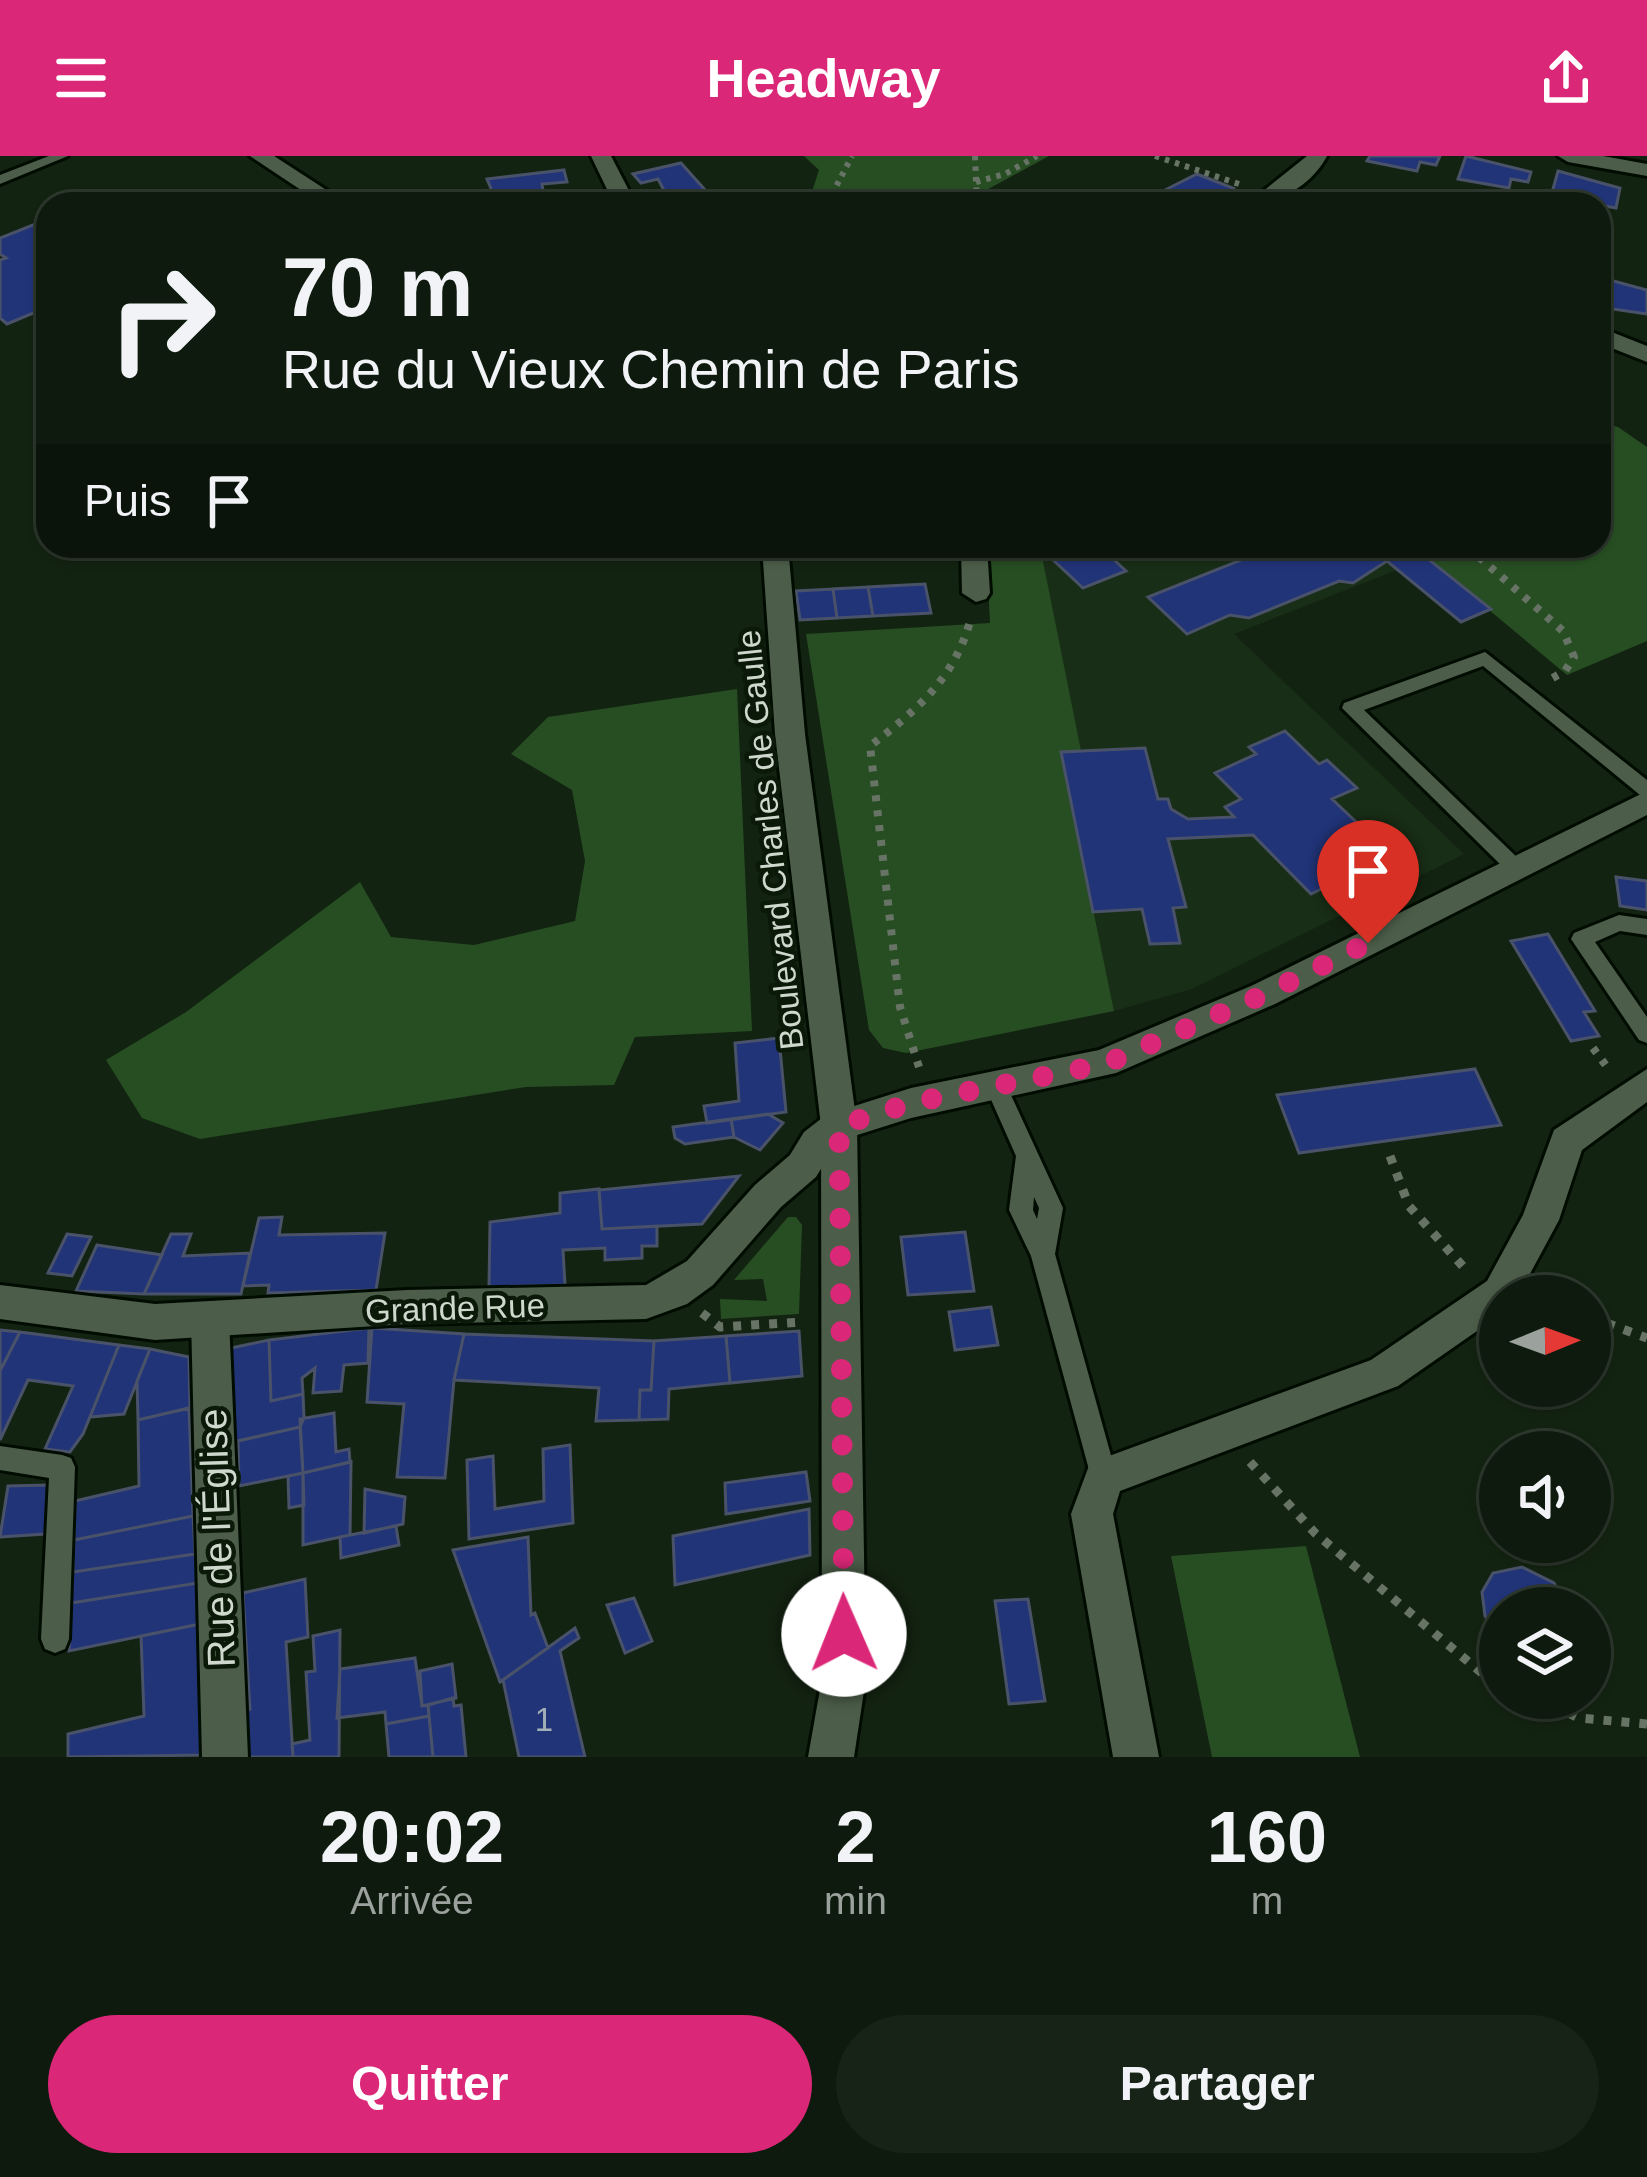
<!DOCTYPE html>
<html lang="fr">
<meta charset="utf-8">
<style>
body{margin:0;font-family:Helvetica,sans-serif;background:#172316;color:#f1f3f6;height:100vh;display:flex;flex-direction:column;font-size:45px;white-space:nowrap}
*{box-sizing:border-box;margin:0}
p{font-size:39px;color:#9ba19d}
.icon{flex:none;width:66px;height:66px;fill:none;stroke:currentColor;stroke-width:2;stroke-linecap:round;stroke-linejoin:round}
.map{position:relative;height:1601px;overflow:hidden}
.details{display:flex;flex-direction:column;background:#0e1a0d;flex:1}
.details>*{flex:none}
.top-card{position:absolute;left:36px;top:36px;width:1575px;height:366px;border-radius:36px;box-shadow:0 3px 9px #0004,0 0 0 3px #2e382e;background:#0e1a0d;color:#f1f3f6;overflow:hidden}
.needle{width:78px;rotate:89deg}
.tools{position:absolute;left:1479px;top:1119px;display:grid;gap:24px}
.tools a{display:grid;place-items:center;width:132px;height:132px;border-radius:50%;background:#0e1a0d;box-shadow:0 3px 9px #0004,0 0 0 3px #2e382e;font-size:60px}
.pin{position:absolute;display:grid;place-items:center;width:102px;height:102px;color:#fff;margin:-123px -51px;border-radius:50% 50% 50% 0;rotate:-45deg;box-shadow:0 0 12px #0007}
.pin .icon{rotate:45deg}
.me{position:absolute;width:132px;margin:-66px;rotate:359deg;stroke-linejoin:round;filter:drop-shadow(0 0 9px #0008)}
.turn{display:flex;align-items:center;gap:42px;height:252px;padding:0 48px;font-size:54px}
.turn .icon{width:156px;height:156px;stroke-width:2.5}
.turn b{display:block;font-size:84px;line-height:102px}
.then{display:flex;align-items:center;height:114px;padding:0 48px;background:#0003;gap:24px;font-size:45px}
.eta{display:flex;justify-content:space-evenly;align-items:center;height:204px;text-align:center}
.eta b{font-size:72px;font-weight:700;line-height:84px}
.action{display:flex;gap:24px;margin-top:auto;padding:24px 48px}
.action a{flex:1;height:138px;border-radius:72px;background:#db2777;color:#fff;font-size:48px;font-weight:700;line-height:138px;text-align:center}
.action a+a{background:#172316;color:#f1f3f6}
header{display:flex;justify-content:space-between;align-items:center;height:156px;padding:0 48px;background:#db2777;color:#fff;font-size:54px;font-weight:700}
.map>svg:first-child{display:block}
.built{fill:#192e16}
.green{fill:#274e22}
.building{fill:#213478;stroke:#495269;stroke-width:3}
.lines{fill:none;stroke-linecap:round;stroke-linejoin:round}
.service-casing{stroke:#010c01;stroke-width:6}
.minor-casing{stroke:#010c01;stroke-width:6}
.tertiary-casing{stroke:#010c01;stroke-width:6}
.path-far2{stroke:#677465;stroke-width:6;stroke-dasharray:4.5 6;stroke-linecap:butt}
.path-far1{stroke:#677465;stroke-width:8;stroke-dasharray:6 9;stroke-linecap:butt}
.path{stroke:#677465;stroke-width:9;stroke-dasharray:8 10;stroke-linecap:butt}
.service{fill:#4c5e49;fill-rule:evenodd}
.minor{fill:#4c5e49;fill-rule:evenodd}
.tertiary{fill:#4c5e49;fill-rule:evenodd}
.route{stroke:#db2777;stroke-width:21;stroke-dasharray:0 37.8}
.labels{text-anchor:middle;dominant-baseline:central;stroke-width:9;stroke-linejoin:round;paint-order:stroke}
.street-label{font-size:33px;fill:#ced8cc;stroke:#0a1908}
.near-number-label{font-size:33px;fill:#a3afb7}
.near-street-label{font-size:39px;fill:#ced8cc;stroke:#0a1908}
</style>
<header><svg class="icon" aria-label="menu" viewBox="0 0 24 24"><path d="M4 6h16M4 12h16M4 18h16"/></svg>Headway<svg class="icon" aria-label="share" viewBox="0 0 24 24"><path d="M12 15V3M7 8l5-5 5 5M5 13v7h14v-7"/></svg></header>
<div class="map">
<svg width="1647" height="1601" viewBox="0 0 1647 1601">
<rect width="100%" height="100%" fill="#132311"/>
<path class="built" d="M1081 390H1444L1423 400 1491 453 1461 466 1397 414 1234 478 1464 698 1192 833 1114 855 1061 596 1080 594 1043 405Z"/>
<path class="green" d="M804 0H1049L981 37V48H808L819 14Z
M1599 267 1618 271 1647 291V485L1567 519 1423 399 1444 390H1599Z
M986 390H1081L1043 405 1081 595 1061 597 1114 855 906 897 883 892 869 874 806 478 990 467Z
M737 533 752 875 635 881 614 929 526 931 200 983 142 962 106 904 186 856 360 726 391 781 474 789 575 765 585 705 572 634 511 598 548 561Z
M788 1061H796L802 1069 799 1158 721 1163 720 1143 767 1145 763 1123 734 1124Z
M1306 1390 1360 1601H1212L1171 1400Z"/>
<path class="building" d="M1370 0H1440L1436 9 1420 6 1417 15 1367 5Z
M1466 0 1531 16 1528 26 1511 23 1509 32 1458 23Z
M681 7 706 35 669 44 658 23 641 27 633 18Z
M564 14 567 26 542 28 543 35H538L548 37 554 48H492L497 47 487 23Z
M1558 15 1620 32 1616 52 1551 40Z
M1197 18 1233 32 1220 41 1205 39 1196 45 1167 33Z
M48 63V151L7 168 0 162V104L6 102 0 98V82Z
M1606 123 1647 134V158L1599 151V135Z
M1081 390H1099L1126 415 1083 432 1051 402Z
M1276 390H1444L1423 399 1491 453 1461 466 1387 405 1353 427 1339 425 1249 462 1230 459 1187 478 1148 441Z
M925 428 931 457 873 460 868 431Z
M868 431 873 460 837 462 833 433Z
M833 433 837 462 800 464 796 435Z
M1285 575 1319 608 1327 604 1357 632 1332 643 1391 699 1311 738 1253 679 1168 683 1186 751 1173 752 1180 787 1150 788 1142 753 1093 756 1061 596 1145 592 1158 643H1168L1171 653 1188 663 1234 661 1225 651 1241 643 1215 617 1256 598 1249 591Z
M1616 721 1647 725V754L1620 750Z
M1548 778 1595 855 1584 856 1599 880 1571 885 1511 785Z
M779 882 786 956 707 967 704 950 739 945 735 887Z
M1475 913 1501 969 1299 997 1277 939Z
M768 958 783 967 760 994 734 981 731 963Z
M731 963 734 981 685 988 675 982 673 971Z
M739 1020 702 1068 602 1073 599 1034Z
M599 1033 602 1073 657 1070V1090H642V1102L605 1104V1092L563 1094 565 1129 489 1131 490 1066 560 1057V1037Z
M282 1061 279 1079 385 1077 376 1134 268 1137 269 1129 243 1130 259 1062Z
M965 1076 974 1135 908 1139 901 1081Z
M67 1078 91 1081 72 1120 48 1117Z
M171 1078H191L183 1100 250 1097 241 1138H144Z
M97 1089 162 1099 144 1138 76 1135Z
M991 1151 998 1189 955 1194 949 1156Z
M369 1172 368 1207 344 1209 341 1235 313 1237 315 1212 302 1222 303 1238 271 1245 269 1184Z
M372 1172 464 1178 454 1224 445 1322 397 1321 404 1248 367 1246Z
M0 1174 20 1176 0 1215Z
M799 1175 802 1220 730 1227 726 1180Z
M20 1176 119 1189 83 1278 70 1296 45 1293 73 1230 28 1224 0 1284V1215Z
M464 1178 654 1185 651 1234H640L639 1264 596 1265 599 1232 454 1224Z
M726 1180 730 1227 669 1233 668 1263 639 1264 640 1234H651L654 1185Z
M269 1184 271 1245 303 1238 304 1262 300 1271 233 1286 231 1192Z
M119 1189 150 1193 124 1258 90 1261Z
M150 1193 189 1201 190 1252 138 1264 137 1225Z
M189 1252 193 1360 74 1384 75 1345 139 1330 138 1264Z
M334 1257 336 1296 349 1293 350 1306 303 1317 300 1263Z
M300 1271 303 1317 239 1330 238 1285Z
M570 1289 573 1367 469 1383 467 1304 493 1300 495 1353 544 1345 543 1293Z
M351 1306 350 1379 303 1389V1317Z
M806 1316 810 1345 726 1358 725 1327Z
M303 1317 304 1349 289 1352 288 1320Z
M48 1329 45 1378 0 1381 8 1330Z
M365 1333 405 1341 403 1368 364 1377Z
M809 1353 810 1399 675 1429 673 1380Z
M193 1360 195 1398 73 1416 74 1384Z
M396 1370 399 1389 341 1402 340 1381Z
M528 1381 531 1459 535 1457 548 1492 500 1526 453 1394Z
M195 1398 198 1427 71 1447 73 1416Z
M1522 1411 1554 1427 1568 1452H1500V1482L1485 1460 1482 1436 1493 1417Z
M305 1423 308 1481 286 1486 293 1601H242L239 1556 250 1553 243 1437Z
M198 1427 200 1468 69 1495 71 1447Z
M634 1442 652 1485 625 1497 607 1449Z
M1028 1443 1045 1545 1009 1548 995 1445Z
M200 1468 206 1599 68 1601V1578L144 1560 141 1480Z
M575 1472 579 1482 560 1495 585 1601H519L503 1524Z
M340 1474 339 1601H293L292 1588 310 1584 306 1516 315 1515 313 1480Z
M415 1502 422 1550 428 1549 429 1560 386 1568 385 1556 337 1562 340 1513Z
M452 1508 456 1542 422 1550 420 1515Z
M453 1542 454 1550 461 1549 466 1601H433L428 1549Z
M429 1560 433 1601H389L386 1568Z"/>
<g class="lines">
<g class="service-casing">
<path id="service" d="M49 0H68L0 28V19Z
M1485 496 1647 624V641L1640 639 1483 510 1364 554 1523 707 1526 712 1516 720 1509 717 1342 552 1344 547Z
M1619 759 1647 763V779L1620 775 1595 786 1647 861V887L1639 884 1571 783 1574 777Z
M996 921 1004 924 1063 1052 1055 1098 1117 1321 1113 1330 1104 1334 1095 1330 1091 1321 1031 1100 1009 1054 1016 1000 985 930 988 924ZM1034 1041 1039 1052 1037 1063 1033 1054Z
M0 1290 62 1299 71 1302 75 1311 69 1483 65 1493 55 1497 45 1493 41 1483 49 1322 0 1314Z"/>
</g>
<g class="minor-casing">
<path id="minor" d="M250 0H274L348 48H322Z
M591 0H611L636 48H614Z
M1307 0H1327C1312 29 1279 48 1247 48Z
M1558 0H1603L1647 8V20L1568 6Z
M1599 171 1647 190V206L1599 187Z
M762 390H788L805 578 857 970 866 1522 854 1601H808L822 1522 821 970 775 578Z
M961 390H987L990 437 986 443 976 446 962 437Z
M1647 913V946L1582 994 1559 1064 1518 1140H1500V1159L1398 1230 1120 1335 1113 1358 1159 1601H1113L1071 1358 1090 1307 1371 1204 1487 1125 1523 1059 1554 974Z
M210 1146 224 1151 229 1163 248 1601H202L191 1163 196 1151Z"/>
</g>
<g class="tertiary-casing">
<path id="tertiary" d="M1647 635V659L1275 848 1116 917 911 962 851 981 830 998 816 1021 781 1051 713 1129 687 1148 646 1163 407 1168 155 1184 0 1163V1129L155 1148 407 1134 646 1129 687 1105 755 1029 790 999 804 976 826 959 911 932 1099 894 1251 830Z"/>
</g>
<path class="path-far2" d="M975 0 977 48
M1155 0 1242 29
M976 26 1005 18 1037 0
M827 48 852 0
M1467 391 1482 404"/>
<path class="path-far1" d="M1479 401 1563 475 1574 501 1565 515 1549 524
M1593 892 1610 915
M919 911 900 851 870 590C918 553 955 522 971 462"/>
<path class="path" d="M1390 1000 1409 1050 1467 1115
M702 1157 720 1171 802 1166
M1590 1161 1647 1182
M1250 1306 1315 1377 1483 1518 1500 1526
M1536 1542 1579 1562 1647 1568"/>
<use href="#service" class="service"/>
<use href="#minor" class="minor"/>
<use href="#tertiary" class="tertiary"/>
</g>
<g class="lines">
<path class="route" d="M844 1478 839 970 911 947 1105 908 1263 839 1368 787"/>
</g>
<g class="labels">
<g class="street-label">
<text transform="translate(770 684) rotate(-96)">Boulevard Charles de Gaulle</text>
<text transform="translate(455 1152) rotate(-2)">Grande Rue</text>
</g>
<g class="near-number-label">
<text x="544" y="1563">1</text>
</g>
<g class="near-street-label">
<text transform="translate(217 1382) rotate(-92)">Rue de l'Église</text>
</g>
</g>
</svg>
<div class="tools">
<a><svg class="needle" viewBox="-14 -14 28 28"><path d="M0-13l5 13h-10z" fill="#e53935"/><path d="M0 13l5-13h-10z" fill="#9ba19d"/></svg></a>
<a><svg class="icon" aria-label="sound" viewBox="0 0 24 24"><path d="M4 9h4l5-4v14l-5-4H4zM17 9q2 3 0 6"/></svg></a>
<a><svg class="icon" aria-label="layers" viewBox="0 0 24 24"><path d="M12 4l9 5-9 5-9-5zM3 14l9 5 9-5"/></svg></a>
</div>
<div class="pin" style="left:1368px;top:787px;background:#d93025"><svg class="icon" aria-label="arrive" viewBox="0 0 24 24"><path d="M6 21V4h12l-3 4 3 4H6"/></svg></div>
<svg class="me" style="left:844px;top:1478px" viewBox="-20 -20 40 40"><circle r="19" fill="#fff"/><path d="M0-13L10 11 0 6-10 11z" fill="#db2777"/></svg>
<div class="top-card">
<div class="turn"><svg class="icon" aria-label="right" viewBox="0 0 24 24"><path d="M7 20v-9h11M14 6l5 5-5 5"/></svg><div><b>70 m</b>Rue du Vieux Chemin de Paris</div></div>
<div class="then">Puis<svg class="icon" aria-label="arrive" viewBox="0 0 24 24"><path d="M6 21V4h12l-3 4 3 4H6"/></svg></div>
</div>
</div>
<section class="details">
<div class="eta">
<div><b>20:02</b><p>Arrivée</p></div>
<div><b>2</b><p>min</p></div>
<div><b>160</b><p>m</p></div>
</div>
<div class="action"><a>Quitter</a><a>Partager</a></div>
</section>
